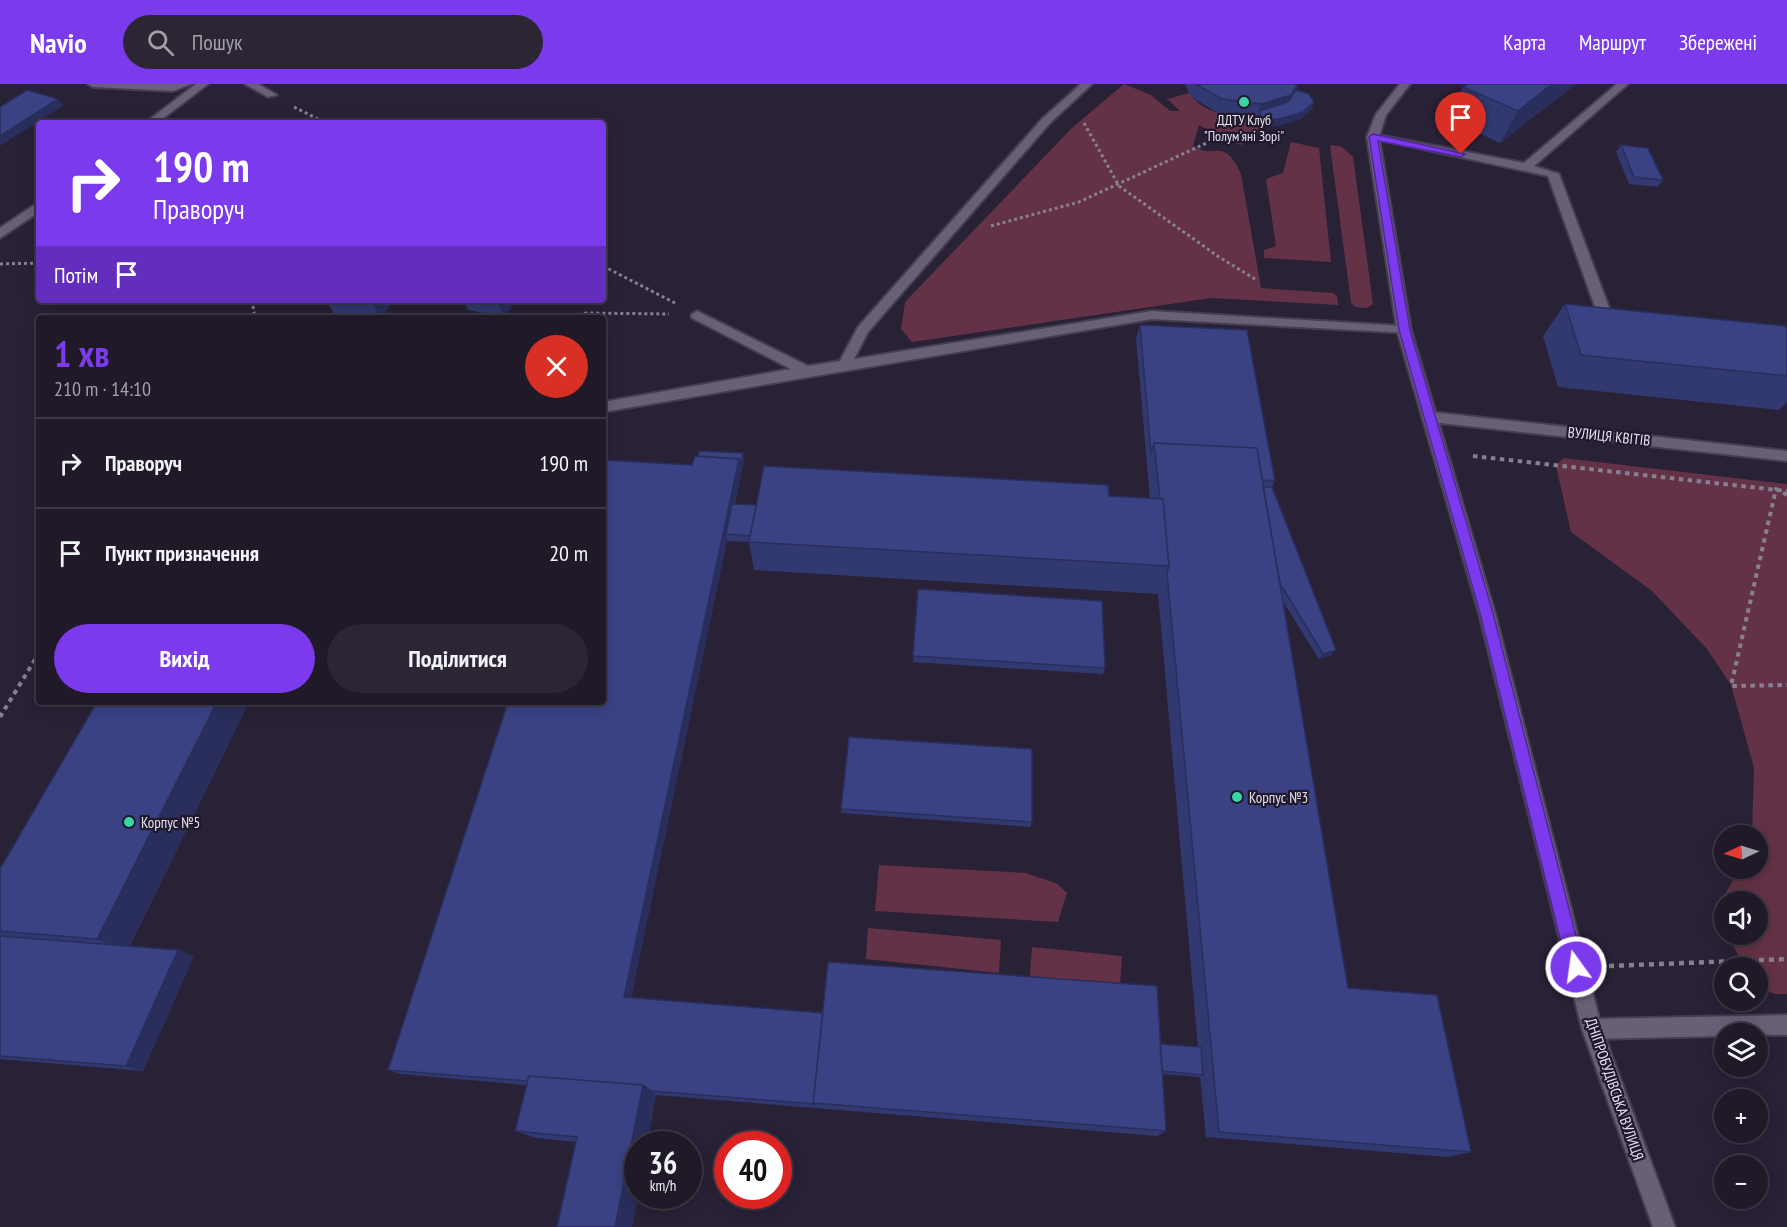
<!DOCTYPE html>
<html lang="uk">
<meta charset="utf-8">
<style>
body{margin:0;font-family:"PT Sans Narrow",sans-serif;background:#2c2634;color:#f1f3f6;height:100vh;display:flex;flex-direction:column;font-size:22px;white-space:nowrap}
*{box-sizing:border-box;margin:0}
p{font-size:20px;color:#a1a0a8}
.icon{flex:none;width:33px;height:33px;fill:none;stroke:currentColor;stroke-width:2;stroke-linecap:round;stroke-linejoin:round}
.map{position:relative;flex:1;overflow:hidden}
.side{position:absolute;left:36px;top:231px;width:570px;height:390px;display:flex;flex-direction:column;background:#1f1928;border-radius:6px;box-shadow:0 3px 15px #0003,0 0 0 2px #3c3845}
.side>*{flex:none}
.banner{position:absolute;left:36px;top:36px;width:570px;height:183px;border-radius:6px;box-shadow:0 3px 15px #0003,0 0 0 2px #3c3845;background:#7c3aed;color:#fff;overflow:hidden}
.needle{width:39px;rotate:266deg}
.tools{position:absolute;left:1714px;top:741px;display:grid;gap:12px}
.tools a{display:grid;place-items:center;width:54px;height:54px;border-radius:50%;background:#1f1928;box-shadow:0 3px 15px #0003,0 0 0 2px #3c3845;font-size:30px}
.speed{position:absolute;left:624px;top:1047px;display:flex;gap:12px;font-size:30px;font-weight:700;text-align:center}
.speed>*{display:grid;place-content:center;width:78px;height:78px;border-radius:50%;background:#1f1928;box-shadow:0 3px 15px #0003,0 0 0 2px #3c3845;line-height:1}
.speed small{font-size:15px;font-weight:400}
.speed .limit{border:9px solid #d22;background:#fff;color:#111}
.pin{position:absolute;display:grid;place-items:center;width:51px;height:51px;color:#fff;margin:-62px -26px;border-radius:50% 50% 50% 0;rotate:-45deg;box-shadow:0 0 6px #0007}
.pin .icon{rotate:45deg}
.me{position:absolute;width:66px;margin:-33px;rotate:346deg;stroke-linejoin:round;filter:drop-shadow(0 0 4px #0008)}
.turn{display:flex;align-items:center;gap:21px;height:126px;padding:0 18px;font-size:27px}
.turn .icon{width:78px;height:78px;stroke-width:2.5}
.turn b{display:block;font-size:42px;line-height:51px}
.then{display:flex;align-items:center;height:57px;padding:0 18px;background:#0003;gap:12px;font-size:22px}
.round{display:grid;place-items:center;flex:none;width:63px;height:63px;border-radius:32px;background:#2c2634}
.head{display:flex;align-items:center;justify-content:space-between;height:102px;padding:0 18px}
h1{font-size:36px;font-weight:800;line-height:45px;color:#7c3aed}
.button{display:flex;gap:12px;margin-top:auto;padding:12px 18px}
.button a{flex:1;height:69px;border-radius:36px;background:#7c3aed;color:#fff;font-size:24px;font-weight:800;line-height:69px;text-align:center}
.button a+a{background:#2c2634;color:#f1f3f6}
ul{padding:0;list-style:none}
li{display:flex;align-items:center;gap:18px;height:90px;padding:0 18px;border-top:2px solid #3c3845}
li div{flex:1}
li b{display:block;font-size:22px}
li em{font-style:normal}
header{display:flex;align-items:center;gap:36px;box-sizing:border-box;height:84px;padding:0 30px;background:#7c3aed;color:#fff}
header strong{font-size:28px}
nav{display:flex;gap:33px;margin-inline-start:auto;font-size:21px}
.search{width:420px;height:54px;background:#2c2634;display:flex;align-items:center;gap:15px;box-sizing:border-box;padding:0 21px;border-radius:33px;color:#a1a0a8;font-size:22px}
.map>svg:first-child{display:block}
.green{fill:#643246}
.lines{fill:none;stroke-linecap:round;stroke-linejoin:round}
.service-casing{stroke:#453e50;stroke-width:4}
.minor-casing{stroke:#453e50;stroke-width:4}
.tertiary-casing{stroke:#453e50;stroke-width:4}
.path-far2{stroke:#878092;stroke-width:3;stroke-dasharray:3 3;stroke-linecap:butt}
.path-far1{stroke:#878092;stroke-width:4;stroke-dasharray:4.5 4.5;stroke-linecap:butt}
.path{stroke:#878092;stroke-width:4.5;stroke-dasharray:5 5;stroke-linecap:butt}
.service{fill:#696078;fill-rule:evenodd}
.minor{fill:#696078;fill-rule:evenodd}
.tertiary{fill:#696078;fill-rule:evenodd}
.wall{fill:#323971;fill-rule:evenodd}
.shaded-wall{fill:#292e5c}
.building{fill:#3a4283;stroke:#292e5c;stroke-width:1.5}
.route{fill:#7c3aed;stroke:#51269a;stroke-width:1.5}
.poi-dot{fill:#3bd4a4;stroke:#20182c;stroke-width:2}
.labels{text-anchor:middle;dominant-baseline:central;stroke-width:4.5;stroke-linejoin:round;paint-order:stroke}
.far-poi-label{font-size:14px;fill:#e7e2f0;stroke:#20182c}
.street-label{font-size:15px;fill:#e7e2f0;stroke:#20182c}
.poi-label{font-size:15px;fill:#e7e2f0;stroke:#20182c;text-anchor:start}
</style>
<header>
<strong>Navio</strong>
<div class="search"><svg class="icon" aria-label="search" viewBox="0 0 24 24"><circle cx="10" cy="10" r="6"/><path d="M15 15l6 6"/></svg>Пошук</div>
<nav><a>Карта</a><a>Маршрут</a><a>Збережені</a></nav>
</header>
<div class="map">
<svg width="1787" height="1143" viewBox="0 0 1787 1143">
<rect width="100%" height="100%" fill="#292136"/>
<path class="green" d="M1124 0 1151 11 1170 27H1180L1167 15 1189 9C1203 30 1233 33 1256 34L1264 49 1254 51 1241 61 1221 54 1199 41 1193 61C1212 78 1223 50 1241 90L1261 204 1333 209 1337 212 1338 221 1211 214 912 258 901 245 905 218 1072 44Z
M1291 58 1319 64 1331 178 1264 174V166L1276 162 1266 95 1283 89Z
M1333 61 1342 63 1353 73 1373 220 1367 224 1355 223 1351 218 1330 62Z
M1563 374 1787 400V910H1775L1758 903V884L1744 883 1728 851 1758 850V818H1725V845L1716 827 1739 785 1758 784V752L1752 751 1754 684 1731 601 1707 565 1652 507 1571 448 1556 382Z
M879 781 1025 789 1056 799 1067 809 1058 838 875 827Z
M868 844 1001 856 999 889 866 875Z
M1032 863 1122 872 1120 903 1030 892Z"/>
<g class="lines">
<g class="service-casing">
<path id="service" d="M88 0H191L173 7 93 3Z
M245 0H258L277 11 268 13Z
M1081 0H1092L1050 39 868 248 854 275 1152 227 1404 242 1411 246 1409 249 1152 235 603 328V318L791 285 692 234 691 231 697 227 808 282 840 277 858 243 1042 35Z
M1617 0H1628L1534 82 1559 90 1617 245 1610 249 1603 245 1548 92 1367 53 1373 50 1524 79Z"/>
</g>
<g class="minor-casing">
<path id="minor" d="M196 0H208L157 39H145Z
M39 118V128L0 154V144Z
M1431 328 1787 367V377L1431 338 1424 333Z
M1787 931V951L1725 950V952L1592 955 1585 952 1582 945 1585 938 1592 935Z"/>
</g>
<g class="tertiary-casing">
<path id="tertiary" d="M1400 0H1410L1386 31 1379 53 1411 246 1495 529 1602 945 1675 1143H1653L1582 945 1479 529 1397 246 1367 53 1376 30Z"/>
</g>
<path class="path-far2" d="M294 23 326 39
M1084 39 1119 102 1219 173 1255 195
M991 142 1079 118 1213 56
M0 180 39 179
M603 182 675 219
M252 216 255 234
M567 234 586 229 669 230"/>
<path class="path-far1" d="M1473 372 1787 407
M1787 411 1776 405 1731 602 1787 601
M0 633 39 569"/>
<path class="path" d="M1609 882 1787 875"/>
<use href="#service" class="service"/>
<use href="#minor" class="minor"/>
<use href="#tertiary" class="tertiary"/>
</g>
<path class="wall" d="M1184 0H1298L1296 6 1312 25 1301 35 1281 41 1261 44 1256 34 1218 29 1191 13 1185 0Z
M1576 0 1500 59 1448 35 1463 3Z
M1621 61 1663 96 1658 103 1629 100 1616 68Z
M326 216H393L382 234 336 233Z
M464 216H516L504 233 468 226Z
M1565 220 1787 245V318L1779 326 1558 303 1543 252Z
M1140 241 1275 397 1272 403 1331 572 1319 575 1282 516 1348 904 1471 1068 1447 1073 1206 1053 1200 993 1162 990 1166 1047 1157 1052 656 1011 647 1060H638V1112L632 1143H557L576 1058 536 1054 515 1047 526 1001 400 990 388 986 692 381 744 376 735 420 756 421 1109 412 1150 415 1136 254ZM727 457 749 458 754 486 1158 510 1198 963 631 914Z
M918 505 1105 584 1103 590 913 578Z
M97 618H249L130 862 178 866 194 872 143 987 0 975V785Z
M841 725 1032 738 1030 743 841 729Z"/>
<path class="shaded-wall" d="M1298 0 1294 13 1286 25 1259 27 1261 20Z
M1552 0H1576L1500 59 1518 27Z
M58 15 63 22 0 62V52Z
M1314 18 1312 25 1301 35 1281 41 1261 44 1264 37Z
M371 216H393L382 234H380Z
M497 216H516L504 233Z
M743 369 744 376 742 387 729 450H726L727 457 630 919 624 913 739 375Z
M1336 566 1331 572 1319 575 1323 570Z
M217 618H249L127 867 97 855Z
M178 866 194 872 143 987 126 982Z
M643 1001 656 1011 647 1060H638V1112L632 1143H615Z"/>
<path class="building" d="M1196 0H1298L1291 11 1261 20 1222 15Z
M1468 0H1552L1518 27 1463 3Z
M27 6 58 15 0 52V23Z
M1296 6 1309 10 1314 18 1303 28 1283 34 1264 37 1259 27 1288 18Z
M1621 61 1648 64 1663 96 1634 93Z
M1565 220 1785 242 1787 245V292L1581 271Z
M1140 241 1247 246 1275 397 1262 396 1257 364 1154 359 1151 369Z
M1154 359 1257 364 1348 904 1437 911 1471 1068 1219 1048 1167 489 1169 482 1163 415H1160Z
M699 367 743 369 741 381 739 375 698 372Z
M695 372 739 375 624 913 823 929 813 1019 814 1020 651 1007 643 1001 529 992 527 997 388 986 508 618H603V376L692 381Z
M764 382 1108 401 1109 412 1163 415 1169 482 749 458Z
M1263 403H1272L1336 566 1323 570 1283 504H1281Z
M732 420 756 421 750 452 726 450Z
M918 505 1102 517 1105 584 913 572Z
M97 618H217L97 855 0 847V785Z
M849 653 1032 665V738L841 725Z
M0 852 178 866 126 982 0 972Z
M828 878 1157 902 1166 1047 813 1019Z
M1160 960 1201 963 1203 991 1162 987Z
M529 992 643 1001 615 1143H557L577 1053 515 1047Z"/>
<path class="route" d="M1373 50 1465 70 1461 73 1378 57 1410 246 1493 529 1584 883 1581 889 1576 891 1570 889 1567 883 1480 529 1399 246 1369 53Z"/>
<g class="poi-dot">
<circle cx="1244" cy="18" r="6"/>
<circle cx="1237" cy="713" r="6"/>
<circle cx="129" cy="738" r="6"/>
</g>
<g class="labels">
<g class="far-poi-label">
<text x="1244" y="36">ДДТУ Клуб<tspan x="1244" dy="16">"Полум'яні Зорі"</tspan></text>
</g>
<g class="street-label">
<text transform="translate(1609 352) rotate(6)">ВУЛИЦЯ КВІТІВ</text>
<text transform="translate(1615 1005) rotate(71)">ДНІПРОБУДІВСЬКА ВУЛИЦЯ</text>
</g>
<g class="poi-label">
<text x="1249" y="713">Корпус №3</text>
<text x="141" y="738">Корпус №5</text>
</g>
</g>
</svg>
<div class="tools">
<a><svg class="needle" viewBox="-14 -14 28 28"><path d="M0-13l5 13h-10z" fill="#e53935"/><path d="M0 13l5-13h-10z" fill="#a1a0a8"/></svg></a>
<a><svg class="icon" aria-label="sound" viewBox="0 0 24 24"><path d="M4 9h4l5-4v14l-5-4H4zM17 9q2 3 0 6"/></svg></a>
<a><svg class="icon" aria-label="search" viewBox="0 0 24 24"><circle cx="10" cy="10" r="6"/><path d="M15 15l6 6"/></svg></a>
<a><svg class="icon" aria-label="layers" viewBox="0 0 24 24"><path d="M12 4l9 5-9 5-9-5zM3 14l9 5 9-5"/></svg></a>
<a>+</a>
<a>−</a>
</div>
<div class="speed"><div>36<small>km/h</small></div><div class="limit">40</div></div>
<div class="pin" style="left:1461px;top:70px;background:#d93025"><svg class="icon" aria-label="arrive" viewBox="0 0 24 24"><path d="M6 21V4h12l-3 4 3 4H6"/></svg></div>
<svg class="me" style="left:1576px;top:883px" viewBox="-20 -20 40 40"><circle r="17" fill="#7c3aed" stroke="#fff" stroke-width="3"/><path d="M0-11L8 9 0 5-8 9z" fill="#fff"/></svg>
<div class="banner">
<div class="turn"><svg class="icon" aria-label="right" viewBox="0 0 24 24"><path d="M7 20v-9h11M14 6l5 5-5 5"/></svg><div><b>190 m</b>Праворуч</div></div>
<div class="then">Потім<svg class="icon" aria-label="arrive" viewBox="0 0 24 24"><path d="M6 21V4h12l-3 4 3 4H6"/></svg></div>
</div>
<section class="side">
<div class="head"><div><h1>1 хв</h1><p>210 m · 14:10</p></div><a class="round" style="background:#d93025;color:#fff"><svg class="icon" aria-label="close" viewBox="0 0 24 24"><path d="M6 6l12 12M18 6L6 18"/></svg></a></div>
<ul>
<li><svg class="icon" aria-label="right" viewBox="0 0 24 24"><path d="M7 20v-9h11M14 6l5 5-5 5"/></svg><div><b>Праворуч</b></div><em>190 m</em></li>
<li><svg class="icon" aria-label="arrive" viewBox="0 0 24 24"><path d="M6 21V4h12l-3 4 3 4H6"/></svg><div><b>Пункт призначення</b></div><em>20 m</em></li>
</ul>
<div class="button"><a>Вихід</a><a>Поділитися</a></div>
</section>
</div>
